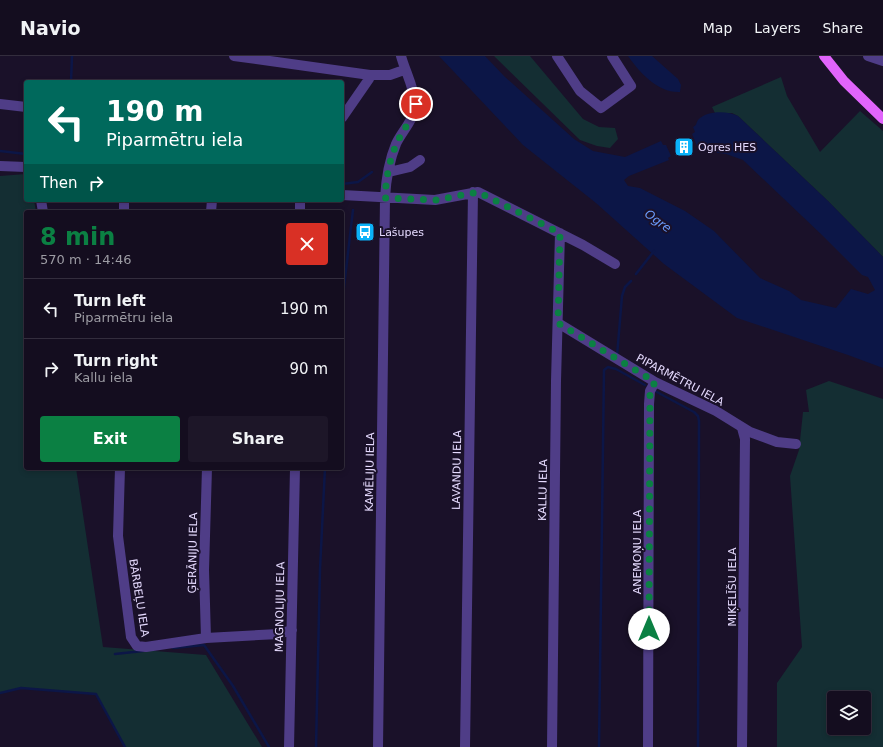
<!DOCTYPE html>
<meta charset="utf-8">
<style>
body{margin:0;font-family:"DejaVu Sans",sans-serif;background:#1d1628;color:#f1f3f6;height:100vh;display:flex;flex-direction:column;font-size:15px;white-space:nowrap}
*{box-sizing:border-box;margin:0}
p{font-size:13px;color:#9d9ca4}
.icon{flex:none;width:22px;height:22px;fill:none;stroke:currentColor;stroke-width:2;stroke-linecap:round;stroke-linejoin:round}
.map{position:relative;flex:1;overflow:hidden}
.panel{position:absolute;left:24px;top:154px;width:320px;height:260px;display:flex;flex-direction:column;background:#140d1f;border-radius:4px;box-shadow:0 2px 6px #0003,0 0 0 1px #332d3d}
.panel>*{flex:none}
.hud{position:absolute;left:24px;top:24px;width:320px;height:122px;border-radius:4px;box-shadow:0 2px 6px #0003,0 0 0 1px #332d3d;background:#00695c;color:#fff;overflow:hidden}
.controls{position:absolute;left:827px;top:635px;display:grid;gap:8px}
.controls a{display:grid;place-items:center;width:44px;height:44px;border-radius:4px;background:#140d1f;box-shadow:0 2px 6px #0003,0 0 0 1px #332d3d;font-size:20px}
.pin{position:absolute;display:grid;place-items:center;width:34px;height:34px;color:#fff;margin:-17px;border:2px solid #fff;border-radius:50%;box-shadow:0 1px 4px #0007}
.me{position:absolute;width:44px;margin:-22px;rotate:0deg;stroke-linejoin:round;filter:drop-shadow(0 0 3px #0008)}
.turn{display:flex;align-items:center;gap:14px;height:84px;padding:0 16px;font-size:18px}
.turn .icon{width:52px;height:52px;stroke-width:2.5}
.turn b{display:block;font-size:28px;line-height:34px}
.then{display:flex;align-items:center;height:38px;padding:0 16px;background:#0003;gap:8px;font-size:15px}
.round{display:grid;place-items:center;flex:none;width:42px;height:42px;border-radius:4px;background:#1d1628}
.head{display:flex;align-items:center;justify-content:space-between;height:68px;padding:0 16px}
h1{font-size:24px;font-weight:700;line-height:30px;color:#0b8043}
.action{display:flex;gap:8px;margin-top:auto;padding:8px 16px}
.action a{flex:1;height:46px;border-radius:4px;background:#0b8043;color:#fff;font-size:16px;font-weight:700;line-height:46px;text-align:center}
.action a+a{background:#1d1628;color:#f1f3f6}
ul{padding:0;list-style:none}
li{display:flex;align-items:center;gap:12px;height:60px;padding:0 16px;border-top:1px solid #332d3d}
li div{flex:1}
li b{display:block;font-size:15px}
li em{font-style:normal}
header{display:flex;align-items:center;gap:24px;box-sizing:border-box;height:56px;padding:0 20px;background:#140d1f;border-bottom:1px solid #332d3d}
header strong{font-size:19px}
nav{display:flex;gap:22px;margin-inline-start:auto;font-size:14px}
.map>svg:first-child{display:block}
.green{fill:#142e33;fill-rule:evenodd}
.water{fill:#0c1647}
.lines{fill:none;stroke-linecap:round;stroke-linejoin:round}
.stream{stroke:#0c1647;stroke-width:2.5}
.minor{stroke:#4f3d87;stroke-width:10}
.major{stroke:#e164fb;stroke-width:10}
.route{stroke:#0b8043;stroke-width:7;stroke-dasharray:0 12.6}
.labels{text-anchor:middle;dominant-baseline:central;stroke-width:4;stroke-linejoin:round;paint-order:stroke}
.poi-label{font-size:11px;fill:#e5dafe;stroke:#1a1129;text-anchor:start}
.street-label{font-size:11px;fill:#e5dafe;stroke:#1a1129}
.water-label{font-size:12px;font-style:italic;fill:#6a9bfc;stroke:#1a1129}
</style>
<header>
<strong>Navio</strong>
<nav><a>Map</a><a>Layers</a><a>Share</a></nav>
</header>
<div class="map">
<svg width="883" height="691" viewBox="0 0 883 691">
<rect width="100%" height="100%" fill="#1a1129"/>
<path class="green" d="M494 0H530L583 63 599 71 615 72 618 83 610 92 597 90 580 84Z
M781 21 787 40 820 96 860 55 883 75V201L828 145 738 60 732 57H715L712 51Z
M26 118V144H34L36 156H26V412H76L103 591 206 599 262 691H125L96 638 21 632 0 637V120Z
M829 325 883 343V691H777V627L802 591 790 420 799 394 803 356H809L806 334ZM834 642H864V672H834Z"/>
<path class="water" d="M439 0H485L504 20 574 83 593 95 625 101 661 85 663 89H666L671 100 668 102 669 104 629 120 624 124 628 130 640 132 685 155 714 175 760 222 789 235 801 244 836 252 851 233 868 238 875 234 868 221 862 219 822 179 743 104 726 98 703 95 700 89 697 90 692 78 695 76 693 71C697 69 696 67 698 64 707 54 728 55 738 60L828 145 883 201V312L848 299 737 262 664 208 596 147 523 89Z
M628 0H652L678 23 681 29 680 36C658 37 640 17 628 0Z"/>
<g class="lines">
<path class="stream" d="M71 26 72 0
M0 95 26 98
M342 128 358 126 372 116
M636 218 654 195
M342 248 353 154
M617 300 622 240 625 231 631 225
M655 335 694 356 698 360 699 365 698 691
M173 592 204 589 233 630 269 691
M115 598 143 595
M0 637 21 632 96 638 125 691
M316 691 320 513 325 412
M599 691 604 314 608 311 616 313 645 329"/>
<path class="minor" d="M234 0 370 19H390L404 14
M557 0 580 35 601 52 631 30 612 0
M868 0 883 5
M0 48 26 51
M342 62 369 23 370 19
M0 110 26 111
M389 116 410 111 420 104
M342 139 435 144 478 136 583 189 615 208
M41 144 43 156
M300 144V156
M124 156V144
M211 156 212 144
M558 267 655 326 716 355 750 376 777 386 796 388
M120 412 118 480 131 581 137 590 146 591 206 582 278 578 292 574
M206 582 204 514 207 412
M289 691 295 412
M378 691 385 142C386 124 389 105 396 88 402 75 416 62 415 47 414 31 405 15 401 0
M465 691 473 136
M552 691 556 325 560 177
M648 691 649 348 650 335 655 326
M742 691 745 383 742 372"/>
<path class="major" d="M824 0 844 25 883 63"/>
</g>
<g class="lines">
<path class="route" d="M416 48C413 63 403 73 397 87 389 104 386 124 385 142L436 144 478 136 560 177 558 267 655 326 650 335 649 573"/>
</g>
<defs>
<g id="building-square" transform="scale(1)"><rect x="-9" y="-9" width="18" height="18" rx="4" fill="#0bb2f9" stroke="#1a1129"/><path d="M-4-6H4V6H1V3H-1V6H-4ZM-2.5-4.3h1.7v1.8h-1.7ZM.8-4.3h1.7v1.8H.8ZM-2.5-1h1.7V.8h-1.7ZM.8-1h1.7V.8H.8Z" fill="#fff"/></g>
<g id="bus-square" transform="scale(1)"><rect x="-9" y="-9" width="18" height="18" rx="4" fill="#0bb2f9" stroke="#1a1129"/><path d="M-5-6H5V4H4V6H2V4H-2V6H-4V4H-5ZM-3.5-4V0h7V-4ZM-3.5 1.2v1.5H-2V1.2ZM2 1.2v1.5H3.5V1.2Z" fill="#fff"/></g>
</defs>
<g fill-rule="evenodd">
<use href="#building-square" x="684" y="91"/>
<use href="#bus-square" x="365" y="176"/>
</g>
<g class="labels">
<g class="poi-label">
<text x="698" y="91">Ogres HES</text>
<text x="379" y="176">Lašupes</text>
</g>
<g class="street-label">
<text transform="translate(680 324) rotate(28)">PIPARMĒTRU IELA</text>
<text transform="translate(457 414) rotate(-89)">LAVANDU IELA</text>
<text transform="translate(370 416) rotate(-89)">KAMĒLIJU IELA</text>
<text transform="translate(543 434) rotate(-89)">KALLU IELA</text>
<text transform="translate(637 496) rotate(-90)">ANEMOŅU IELA</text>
<text transform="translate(193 497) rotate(-89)">ĢERĀNIJU IELA</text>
<text transform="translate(732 531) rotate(-90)">MIĶELĪŠU IELA</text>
<text transform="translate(139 542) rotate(81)">BĀRBEĻU IELA</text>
<text transform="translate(280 551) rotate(-89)">MAGNOLIJU IELA</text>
</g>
<g class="water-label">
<text transform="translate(658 165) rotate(36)">Ogre</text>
</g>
</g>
</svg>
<div class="controls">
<a><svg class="icon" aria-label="layers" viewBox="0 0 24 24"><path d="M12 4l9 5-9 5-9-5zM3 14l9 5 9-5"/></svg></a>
</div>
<div class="pin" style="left:416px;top:48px;background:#d93025"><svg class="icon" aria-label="arrive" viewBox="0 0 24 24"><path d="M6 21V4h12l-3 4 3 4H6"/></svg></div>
<svg class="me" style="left:649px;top:573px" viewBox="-20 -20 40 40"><circle r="19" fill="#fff"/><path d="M0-13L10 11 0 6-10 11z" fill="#0b8043"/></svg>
<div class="hud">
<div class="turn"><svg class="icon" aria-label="left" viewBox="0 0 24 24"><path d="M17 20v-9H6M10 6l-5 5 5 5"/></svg><div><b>190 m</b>Piparmētru iela</div></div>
<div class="then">Then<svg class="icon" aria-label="right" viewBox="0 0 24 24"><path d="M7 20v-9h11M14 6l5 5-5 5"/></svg></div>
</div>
<section class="panel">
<div class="head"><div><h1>8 min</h1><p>570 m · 14:46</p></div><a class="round" style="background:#d93025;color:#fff"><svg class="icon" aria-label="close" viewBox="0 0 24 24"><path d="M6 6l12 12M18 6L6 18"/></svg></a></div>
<ul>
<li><svg class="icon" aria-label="left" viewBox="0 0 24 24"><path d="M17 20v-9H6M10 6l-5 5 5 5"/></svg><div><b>Turn left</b><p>Piparmētru iela</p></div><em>190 m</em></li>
<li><svg class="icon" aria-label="right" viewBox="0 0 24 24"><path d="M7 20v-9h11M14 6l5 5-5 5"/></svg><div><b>Turn right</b><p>Kallu iela</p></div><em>90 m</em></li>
</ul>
<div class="action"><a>Exit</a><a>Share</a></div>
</section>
</div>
